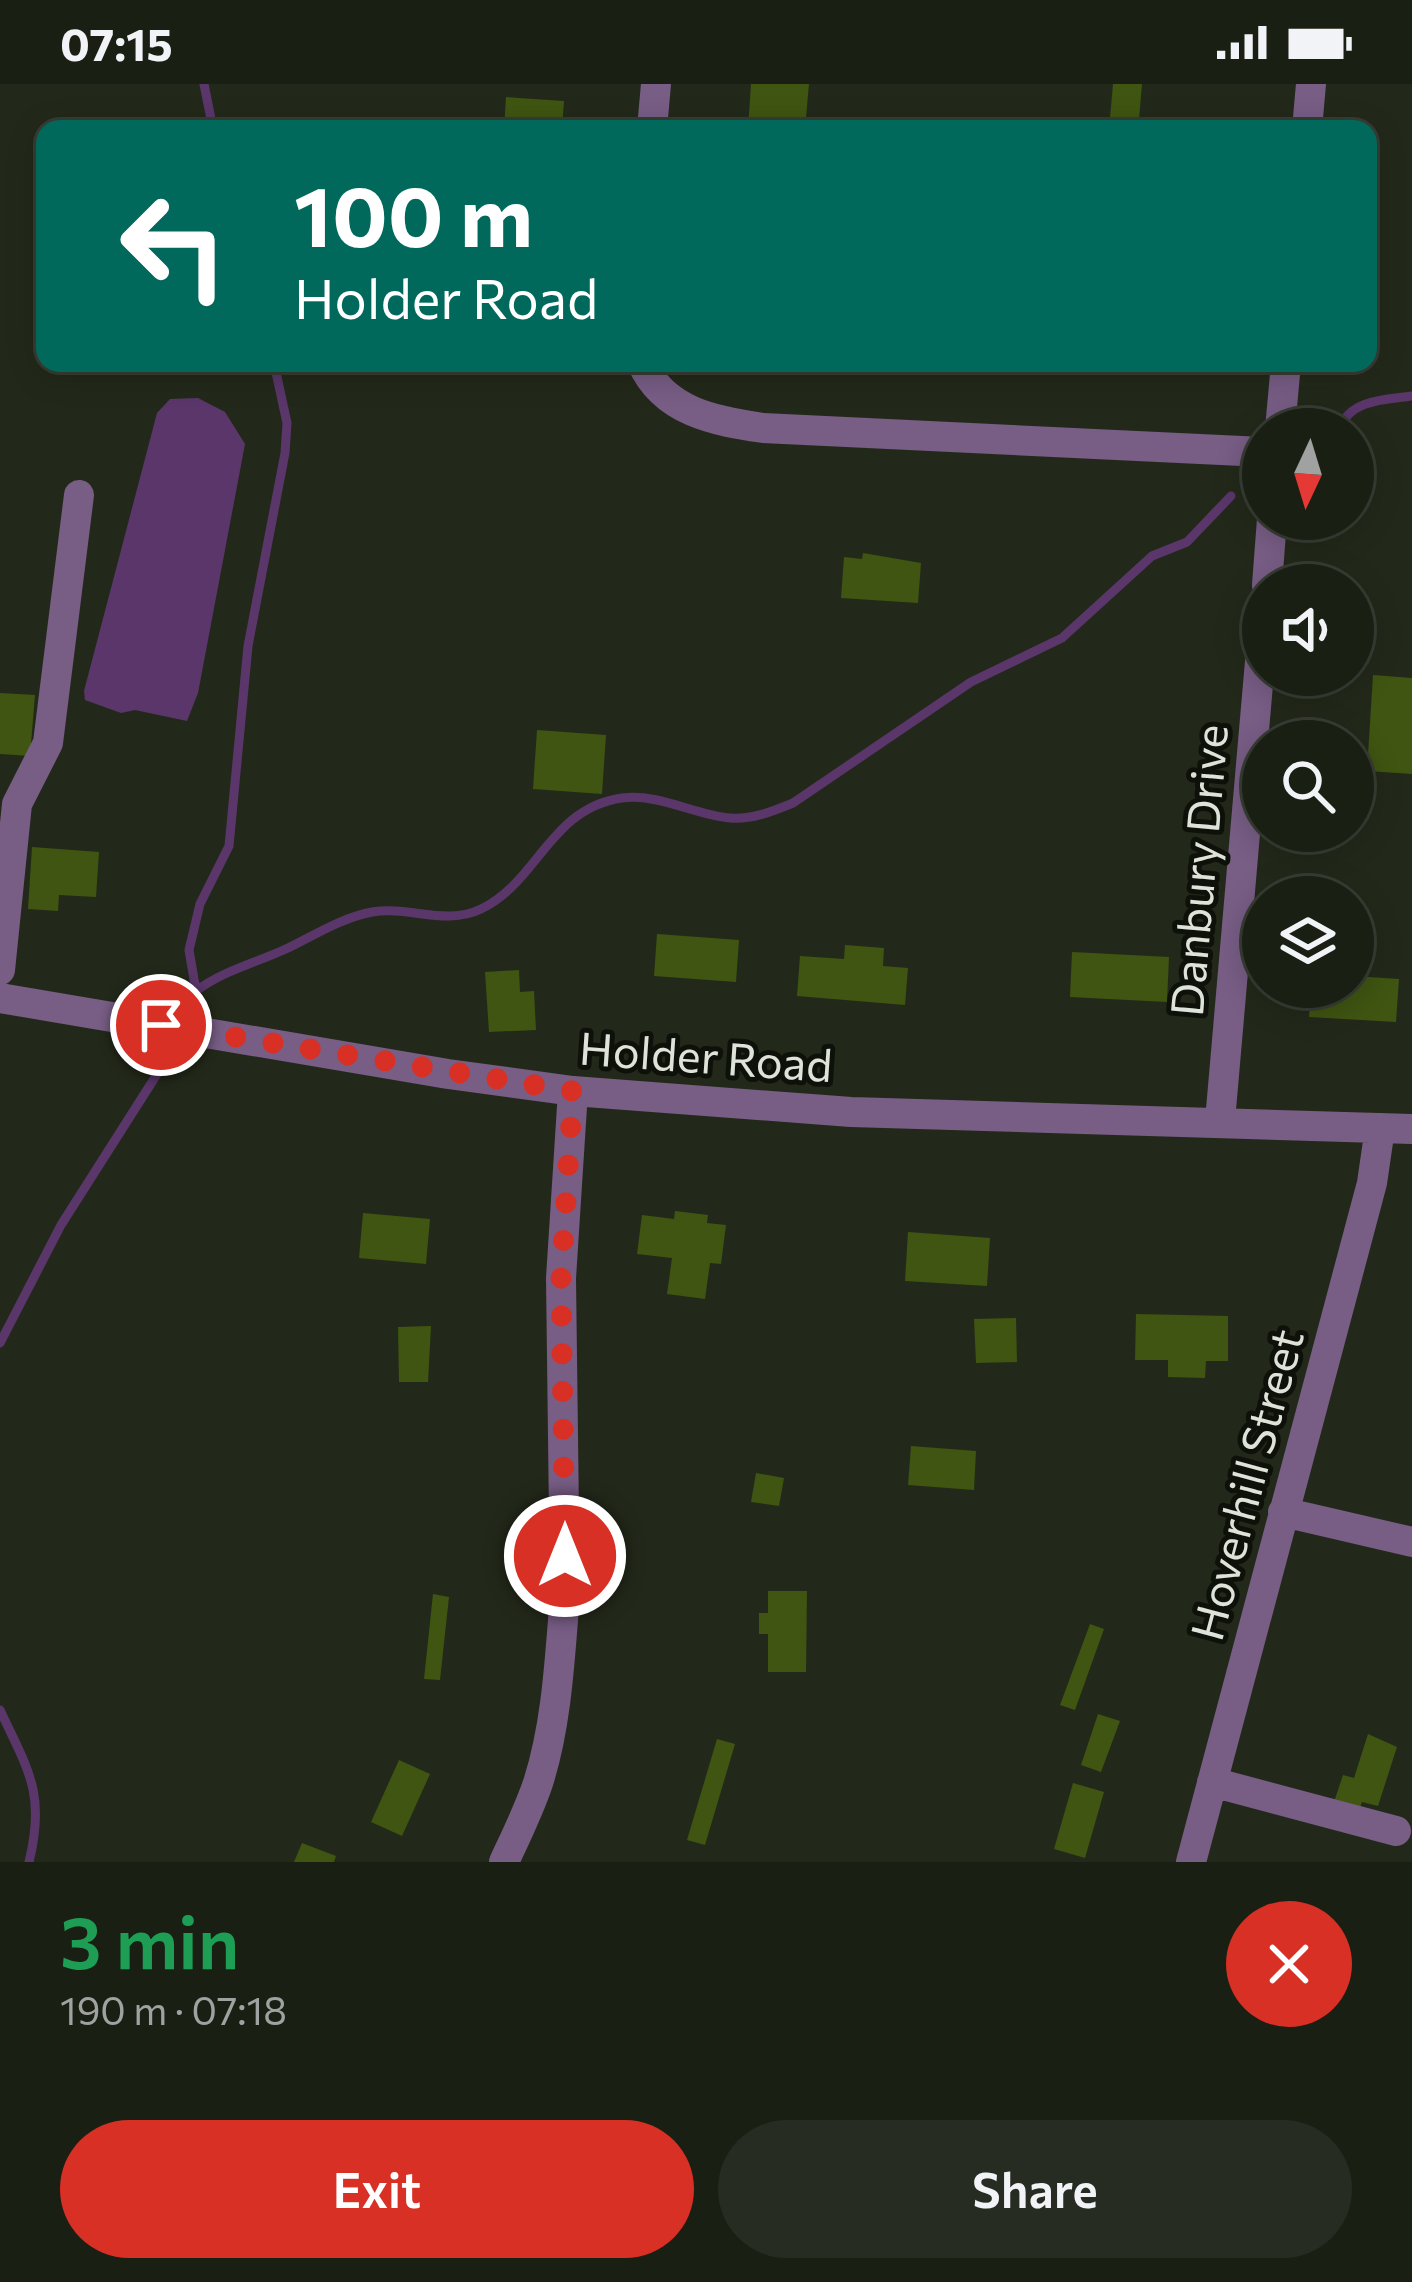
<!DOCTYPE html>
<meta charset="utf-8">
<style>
body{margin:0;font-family:Commissioner,sans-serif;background:#272c22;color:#f1f3f6;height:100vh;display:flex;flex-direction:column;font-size:45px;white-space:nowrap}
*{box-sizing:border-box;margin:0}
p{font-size:39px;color:#9fa2a0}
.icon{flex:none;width:66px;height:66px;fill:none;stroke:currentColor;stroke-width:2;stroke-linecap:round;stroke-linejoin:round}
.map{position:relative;height:1778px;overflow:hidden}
.sheet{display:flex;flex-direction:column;background:#1a1f14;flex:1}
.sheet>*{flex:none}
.hud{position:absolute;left:36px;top:36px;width:1341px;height:252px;border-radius:24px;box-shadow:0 6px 30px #0003,0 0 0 3px #383d34;background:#00695c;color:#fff;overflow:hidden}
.needle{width:78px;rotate:184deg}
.controls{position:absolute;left:1242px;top:324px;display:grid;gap:24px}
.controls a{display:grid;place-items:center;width:132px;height:132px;border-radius:50%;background:#1a1f14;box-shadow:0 6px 30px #0003,0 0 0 3px #383d34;font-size:60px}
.pin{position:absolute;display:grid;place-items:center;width:102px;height:102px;color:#fff;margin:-51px;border:6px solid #fff;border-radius:50%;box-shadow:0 3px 12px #0007}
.me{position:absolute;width:132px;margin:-66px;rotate:0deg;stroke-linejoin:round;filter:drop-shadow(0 0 9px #0008)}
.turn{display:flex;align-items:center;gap:42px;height:252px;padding:0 60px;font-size:54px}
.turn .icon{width:156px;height:156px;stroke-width:2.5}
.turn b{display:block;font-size:84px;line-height:102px}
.round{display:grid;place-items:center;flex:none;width:126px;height:126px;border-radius:63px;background:#272c22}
.summary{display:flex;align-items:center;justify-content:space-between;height:204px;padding:0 60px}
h1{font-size:72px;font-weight:600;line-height:90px;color:#1e9e55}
.cta{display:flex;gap:24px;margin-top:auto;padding:24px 60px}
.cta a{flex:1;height:138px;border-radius:72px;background:#d93025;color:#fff;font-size:48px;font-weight:600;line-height:138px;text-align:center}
.cta a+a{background:#272c22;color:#f1f3f6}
.status{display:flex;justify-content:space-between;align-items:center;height:84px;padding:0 60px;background:#1a1f14;direction:ltr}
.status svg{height:33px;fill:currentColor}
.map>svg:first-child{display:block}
.water{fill:#5a366b}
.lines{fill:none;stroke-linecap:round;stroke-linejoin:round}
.stream{stroke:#5a366b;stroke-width:9}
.building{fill:#3f5511}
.minor{stroke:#785d85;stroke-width:30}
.route{stroke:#d93025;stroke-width:21;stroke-dasharray:0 37.8}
.labels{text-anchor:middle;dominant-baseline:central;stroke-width:10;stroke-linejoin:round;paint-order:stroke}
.street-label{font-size:45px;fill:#dee3d9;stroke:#0e110a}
</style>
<div class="status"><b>07:15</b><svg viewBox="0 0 49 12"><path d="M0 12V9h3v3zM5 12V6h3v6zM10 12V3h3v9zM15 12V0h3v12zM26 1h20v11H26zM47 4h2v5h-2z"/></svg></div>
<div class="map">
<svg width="1412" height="1778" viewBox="0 0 1412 1778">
<rect width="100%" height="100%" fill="#23291a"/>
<path class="water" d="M198 314 225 328 245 360 198 609 187 637 135 626 121 629 85 616 84 607 157 329 170 315Z"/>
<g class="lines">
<path class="stream" d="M204 0 213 45
M274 279 287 339 285 369 248 562 229 762 200 820 189 866 196 907C224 886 256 879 288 864 315 851 341 834 372 828 410 822 446 842 481 825 538 798 550 724 622 714 658 709 695 731 730 734 752 736 773 727 793 719L971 598 1062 554 1152 472 1187 458 1231 412
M1339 345C1351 315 1384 316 1412 312
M0 1259 61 1141 159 987
M0 1626C28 1686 46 1709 29 1778"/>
</g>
<path class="building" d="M751 0H809L805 45H748Z
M1113 0H1142L1139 35 1175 37V45H1109Z
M506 13 564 17 562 45H504Z
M863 469 921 479 918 519 841 514 844 473 862 475Z
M1373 591 1412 594V690L1367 687Z
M0 609 35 611 30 672 0 670Z
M537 646 606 651 602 710 533 705Z
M32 763 99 768 96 813 59 811 58 827 28 825Z
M657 850 739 856 736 898 654 892Z
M845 861 884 864 883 882 908 884 905 921 797 912 800 872 844 875Z
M1072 868 1169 873 1167 918 1070 913Z
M519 886 520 908 534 907 536 946 489 948 485 888Z
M1353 892 1399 895 1396 938 1309 933 1311 903H1353Z
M675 1127 708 1131 707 1139 726 1141 721 1180 710 1179 705 1215 667 1210 672 1174 637 1170 642 1131 674 1135Z
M363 1129 430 1135 426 1180 359 1174Z
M908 1148 990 1154 987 1202 905 1197Z
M1136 1230 1228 1232V1277H1206L1205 1294 1168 1293V1276H1135Z
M1016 1234 1017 1278 976 1279 974 1235Z
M431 1242 428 1298H399L398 1243Z
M911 1362 976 1367 974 1406 908 1401Z
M756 1389 784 1394 779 1422 751 1418Z
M768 1507H807L806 1588H768V1550H759V1529H768Z
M433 1510 449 1513 440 1596 424 1595Z
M1090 1540 1104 1545 1075 1626 1060 1621Z
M1098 1630 1120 1637 1101 1688 1081 1681Z
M1368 1650 1397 1663 1378 1722 1362 1718 1358 1729 1333 1721 1343 1691 1354 1694Z
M717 1655 735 1660 705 1761 687 1756Z
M399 1676 430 1690 402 1752 371 1738Z
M1073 1699 1104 1708 1085 1774 1054 1765Z
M302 1759 336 1772 334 1778H294Z"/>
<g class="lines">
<path class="minor" d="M652 45 656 0
M1307 45 1311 0
M642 279C664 328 715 337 763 344L1263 368
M1280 345 1286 279
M1267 501 1272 435
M0 886 17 720 48 659 79 411
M0 914 448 990 573 1007 851 1028 1412 1045
M1220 1037 1263 543
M1283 1428 1412 1458
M1212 1698 1396 1747
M504 1778C516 1752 529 1726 538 1699 557 1640 560 1572 565 1510L561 1194 573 1007
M1191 1778 1372 1099 1380 1044"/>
</g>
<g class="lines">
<path class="route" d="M161 941 573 1007 561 1194 565 1472"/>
</g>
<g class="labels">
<g class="street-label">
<text transform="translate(1197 786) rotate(-85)">Danbury Drive</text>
<text transform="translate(706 971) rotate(4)">Holder Road</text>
<text transform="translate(1245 1400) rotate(-75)">Hoverhill Street</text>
</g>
</g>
</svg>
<div class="controls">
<a><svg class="needle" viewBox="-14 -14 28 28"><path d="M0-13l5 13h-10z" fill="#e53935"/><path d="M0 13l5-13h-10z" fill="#9fa2a0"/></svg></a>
<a><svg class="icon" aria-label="sound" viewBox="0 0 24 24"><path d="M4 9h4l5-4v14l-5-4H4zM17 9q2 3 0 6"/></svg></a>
<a><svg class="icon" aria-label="search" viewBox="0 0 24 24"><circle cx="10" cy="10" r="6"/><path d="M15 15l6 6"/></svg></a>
<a><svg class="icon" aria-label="layers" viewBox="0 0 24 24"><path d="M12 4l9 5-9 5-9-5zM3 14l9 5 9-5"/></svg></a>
</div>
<div class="pin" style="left:161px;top:941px;background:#d93025"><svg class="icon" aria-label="arrive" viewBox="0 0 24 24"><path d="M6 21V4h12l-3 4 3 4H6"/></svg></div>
<svg class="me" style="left:565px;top:1472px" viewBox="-20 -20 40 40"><circle r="17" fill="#d93025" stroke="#fff" stroke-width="3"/><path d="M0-11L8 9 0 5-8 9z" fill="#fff"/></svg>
<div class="hud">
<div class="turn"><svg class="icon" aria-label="left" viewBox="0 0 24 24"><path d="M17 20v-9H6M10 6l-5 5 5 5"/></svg><div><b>100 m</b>Holder Road</div></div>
</div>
</div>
<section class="sheet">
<div class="summary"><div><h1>3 min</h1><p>190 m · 07:18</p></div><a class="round" style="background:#d93025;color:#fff"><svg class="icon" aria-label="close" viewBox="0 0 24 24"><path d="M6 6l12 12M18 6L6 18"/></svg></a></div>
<div class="cta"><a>Exit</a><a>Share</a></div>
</section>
